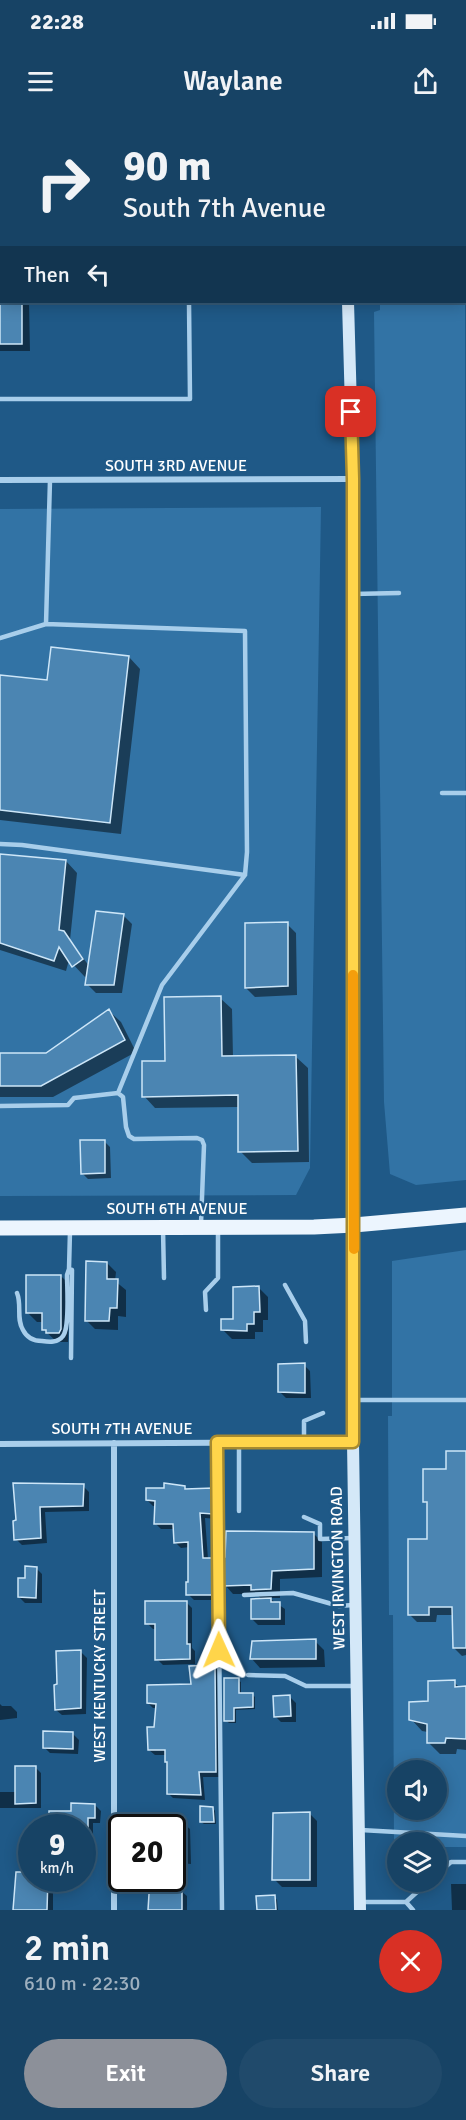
<!DOCTYPE html>
<meta charset="utf-8">
<style>
body{margin:0;font-family:Signika,sans-serif;background:#204a6b;color:#f1f3f6;height:100vh;display:flex;flex-direction:column;font-size:22px;white-space:nowrap}
*{box-sizing:border-box;margin:0}
p{font-size:20px;color:#9eb0bf}
.icon{flex:none;width:33px;height:33px;fill:none;stroke:currentColor;stroke-width:2;stroke-linecap:round;stroke-linejoin:round}
.map{position:relative;height:1790px;overflow:hidden}
.sheet{display:flex;flex-direction:column;background:#174365;flex:1}
.sheet>*{flex:none}
.top-card{position:absolute;left:0px;top:0px;width:466px;height:183px;box-shadow:0 3px 15px #0003,0 0 0 2px #365c79;background:#174365;color:#f1f3f6;overflow:hidden}
.fabs{position:absolute;left:387px;top:1640px;display:grid;gap:12px}
.fabs a{display:grid;place-items:center;width:60px;height:60px;border-radius:50%;background:#174365;box-shadow:0 3px 15px #0003,0 0 0 2px #365c79;font-size:30px}
.speed{position:absolute;left:18px;top:1694px;display:flex;gap:12px;font-size:30px;font-weight:700;text-align:center}
.speed>*{display:grid;place-content:center;width:78px;height:78px;border-radius:50%;background:#174365;box-shadow:0 3px 15px #0003,0 0 0 2px #365c79;line-height:1}
.speed small{font-size:15px;font-weight:400}
.speed .limit{border:3px solid #111;border-radius:9px;background:#fff;color:#111}
.pin{position:absolute;display:grid;place-items:center;width:51px;height:51px;color:#fff;margin:-26px;border-radius:12px;box-shadow:0 3px 9px #0006}
.me{position:absolute;width:66px;margin:-33px;rotate:359deg;stroke-linejoin:round;filter:drop-shadow(0 0 4px #0008)}
.turn{display:flex;align-items:center;gap:21px;height:126px;padding:0 24px;font-size:27px}
.turn .icon{width:78px;height:78px;stroke-width:2.5}
.turn b{display:block;font-size:42px;line-height:51px}
.then{display:flex;align-items:center;height:57px;padding:0 24px;background:#0003;gap:12px;font-size:22px}
.round{display:grid;place-items:center;flex:none;width:63px;height:63px;border-radius:32px;background:#204a6b}
.headline{display:flex;align-items:center;justify-content:space-between;height:102px;padding:0 24px}
h1{font-size:36px;font-weight:600;line-height:45px}
.cta{display:flex;gap:12px;margin-top:auto;padding:12px 24px}
.cta a{flex:1;height:69px;border-radius:36px;background:#8c9099;color:#fff;font-size:24px;font-weight:600;line-height:69px;text-align:center}
.cta a+a{background:#204a6b;color:#f1f3f6}
.status{display:flex;justify-content:space-between;align-items:center;height:42px;padding:0 30px;background:#174365;direction:ltr}
.status svg{height:16px;fill:currentColor}
header{display:flex;justify-content:space-between;align-items:center;height:78px;padding:0 24px;background:#174365;font-size:27px;font-weight:600}
.map>svg:first-child{display:block}
.green{fill:#3273a5;fill-rule:evenodd}
.shadow{fill:#0007}
.building{fill:#4b85b2;stroke:#cde6f8;stroke-width:1.5}
.lines{fill:none;stroke-linecap:round;stroke-linejoin:round}
.service{stroke:#a8ceeb;stroke-width:4.5}
.minor{stroke:#a8ceeb;stroke-width:6}
.secondary{stroke:#d4e8f8;stroke-width:12}
.primary{stroke:#ecf5fe;stroke-width:15}
.route-casing{stroke:#a68a30;stroke-width:15}
.route{stroke:#ffd54a;stroke-width:10}
.slow{stroke:#f59e0b;stroke-width:10}
.labels{text-anchor:middle;dominant-baseline:central;stroke-width:4.5;stroke-linejoin:round;paint-order:stroke}
.street-label{font-size:16px;fill:#fff;stroke:#1f5987}
</style>
<div class="status"><b>22:28</b><svg viewBox="0 0 49 12"><path d="M0 12V9h3v3zM5 12V6h3v6zM10 12V3h3v9zM15 12V0h3v12zM26 1h20v11H26zM47 4h2v5h-2z"/></svg></div>
<header><svg class="icon" aria-label="menu" viewBox="0 0 24 24"><path d="M4 6h16M4 12h16M4 18h16"/></svg>Waylane<svg class="icon" aria-label="share" viewBox="0 0 24 24"><path d="M12 15V3M7 8l5-5 5 5M5 13v7h14v-7"/></svg></header>
<div class="map">
<svg width="466" height="1790" viewBox="0 0 466 1790">
<rect width="100%" height="100%" fill="#1f5987"/>
<path class="green" d="M465 152 466 1060 416 1065 390 1054 384 982 374 192 380 190V182H465Z
M321 387 310 1048 296 1075 0 1076V389Z
M466 1130V1727H437L436 1722H398L397 1727H394L393 1495H389L388 1296H392V1141ZM398 1650H436V1689H398Z"/>
<path class="shadow" d="M0 0 39 2H2V182H29L30 231H0Z
M120 0H150V2H120Z
M465 15H466V87L465 86Z
M129 537 140 549 121 714 0 700V556L48 562Z
M0 735 66 741 77 753 70 820 89 846 123 795 132 804 122 873H96L87 864 88 855 85 857 69 840 66 851 0 830Z
M287 804 296 813 297 875 255 877 246 868Z
M220 878 232 889 233 937H296L308 948 309 1042 252 1043 240 1031 239 987 155 988 144 976 166 942Z
M109 891 121 902 136 932 53 977H0V935L47 934Z
M104 1021 110 1027 111 1058 88 1059 82 1053Z
M107 1143 116 1152 115 1161 126 1170V1197L118 1196V1210L95 1209 86 1200Z
M61 1156 70 1165 68 1222H57L43 1209V1202H37L28 1193Z
M259 1168 268 1177V1200H263V1212H255V1219H232L223 1210 235 1201Z
M304 1245 310 1251 311 1278H286L280 1272Z
M466 1333V1535L462 1536 454 1528V1495H437L436 1502H417L409 1494 429 1421 428 1385 424 1381 447 1350Z
M15 1365 83 1366 89 1372V1391L45 1392 47 1423 22 1425 16 1419 18 1402Z
M184 1367 188 1371 212 1370 218 1375V1399L205 1398 208 1439H213L219 1445V1480H194L188 1474 190 1464V1427L181 1428 175 1422V1409H161L155 1403 157 1386H153L147 1380Z
M313 1413 322 1422V1457L280 1459V1478H269L285 1489V1505H258L252 1499 263 1480 256 1474H233L225 1465Z
M36 1448 42 1454V1483H25L19 1477 26 1459Z
M186 1482 192 1488V1528L195 1531V1544L163 1545 157 1539V1509H153L147 1503Z
M315 1521 324 1530 325 1547 260 1548 252 1539Z
M81 1532 87 1538 86 1594 62 1595 56 1590Z
M214 1547 220 1552 221 1657H203L205 1680 173 1678 168 1673 169 1644 167 1635H155L149 1630 156 1609 157 1588H153L148 1583 192 1566Z
M238 1560 241 1562V1575L252 1574 255 1577V1589L236 1590V1603H229L226 1600Z
M454 1562 460 1568H466V1630L457 1629 456 1634H440L428 1622V1612L422 1611 411 1599Z
M290 1577 296 1583V1602H281L275 1596Z
M0 1584 2 1586H11L17 1592V1598L0 1600Z
M73 1614 79 1620 78 1634 50 1633 44 1627Z
M35 1647 41 1653V1688H0V1672H16Z
M95 1685 101 1691 100 1703H93V1727H82V1707H50L73 1692Z
M213 1688 215 1691 216 1704H204L201 1702Z
M309 1693 317 1701V1767H282L274 1759Z
M149 1703 184 1704 190 1709 191 1744 180 1743V1770L187 1776V1790H150L151 1758H172V1707H149Z
M26 1730H32V1758H59V1767H53V1790H14L25 1753Z
M451 1764H466V1790H452Z
M275 1777 277 1780 278 1790H258Z"/>
<path class="building" d="M0 182H22V224H0Z
M51 527 129 536 110 703 0 690V555L47 560Z
M0 734 66 740 59 810 64 811 83 839 72 847 59 827 54 841 0 823Z
M96 791 124 794 114 865H85Z
M288 802V866L245 868V803Z
M221 876 222 936 296 935 298 1031 238 1032V975L142 977V941H165L164 877Z
M109 889 125 920 41 966H0V933H46Z
M80 1020H105V1053L81 1054Z
M86 1141 107 1142V1159H118L117 1188H110L109 1201H85Z
M26 1155H61V1209L59 1213H46V1210H42V1193H26Z
M259 1166 260 1192H254V1204H247V1211L221 1210V1199H233V1167Z
M305 1243V1273L278 1272V1244Z
M446 1331H466V1528H453L452 1487H429V1495H408V1419H427V1382H423V1349H446Z
M13 1363 84 1364 83 1386 40 1387 41 1418 14 1420 13 1401 16 1400Z
M164 1363 185 1366V1369L213 1368V1394L200 1393 203 1438H214V1475H186V1462H188V1422L174 1423 173 1404H154L155 1381 146 1380V1368H164Z
M226 1411 314 1412V1449L272 1451 271 1469 251 1470V1465L223 1466V1437H225Z
M25 1446 37 1447 36 1478 18 1477V1458H25Z
M271 1478V1482H280V1499H251V1479Z
M145 1481H187V1524H190V1539L155 1540V1504H145Z
M316 1519V1539H250L252 1521Z
M81 1530V1588L55 1590 54 1565 57 1564 56 1531Z
M215 1545 216 1652H199L201 1675 167 1674V1642H165V1630H148L147 1607H154L156 1584 147 1583V1565L191 1564 189 1546Z
M224 1558H239V1573H253V1587L234 1588V1601H224Z
M455 1560V1567L466 1566V1619L446 1618 445 1623H427V1604L409 1600V1582L428 1581V1561Z
M290 1575 291 1596 274 1597 273 1576Z
M43 1611 73 1612V1629L43 1628Z
M15 1646H36V1683L15 1684Z
M71 1683 95 1684V1698H88V1707H49V1691H71Z
M200 1686 213 1687 214 1702H200Z
M310 1692V1760H272L273 1693Z
M172 1702H185L186 1739 172 1738Z
M16 1752H32V1758H48L47 1790H13Z
M150 1758H175V1769H182V1790H148Z
M275 1775 276 1790H257L256 1776Z"/>
<g class="lines">
<path class="service" d="M153 0V2
M188 0V2
M465 121 466 122
M0 279H190L189 182
M353 474 399 473
M0 518 46 504
M442 673H466
M0 724 22 725 245 755 247 732 245 511 46 504 50 360
M118 973 162 865 245 755
M0 986 68 985 74 978 118 973 123 977 126 1007 129 1016 134 1019 197 1018 202 1020 204 1025 201 1104
M163 1109 164 1158
M70 1111 69 1149 72 1150 71 1238
M285 1165 305 1201 306 1222
M17 1173C22 1185 16 1199 23 1210 27 1218 33 1221 42 1221 49 1222 58 1223 63 1216 70 1207 67 1168 67 1155L69 1149
M206 1190 205 1172 218 1158V1109
M354 1280H466
M217 1322 222 1790
M304 1322V1301L323 1293
M239 1391V1322
M304 1397 320 1404V1419L354 1418
M244 1475 293 1473 339 1486 353 1485
M248 1555 285 1556 306 1566H356
M361 1710 466 1716
M436 1755 451 1742H466
M362 1782H406L429 1761
M406 1782 413 1790"/>
<path class="minor" d="M465 171H466
M0 360 352 359
M114 1323V1790
M0 1324 353 1322"/>
<path class="secondary" d="M338 0V2
M348 182 353 359V1322L360 1790"/>
<path class="primary" d="M0 1108 314 1107 354 1105 466 1095"/>
</g>
<g class="lines">
<g class="route-casing">
<path id="route" d="M219 1530 217 1322H353V359L351 292"/>
</g>
<use href="#route" class="route"/>
<path class="slow" d="M353 855 354 1129"/>
</g>
<g class="labels">
<g class="street-label">
<text x="176" y="346">SOUTH 3RD AVENUE</text>
<text x="177" y="1089">SOUTH 6TH AVENUE</text>
<text x="122" y="1309">SOUTH 7TH AVENUE</text>
<text transform="translate(338 1448) rotate(-91)">WEST IRVINGTON ROAD</text>
<text transform="translate(100 1556) rotate(-90)">WEST KENTUCKY STREET</text>
</g>
</g>
</svg>
<div class="fabs">
<a><svg class="icon" aria-label="sound" viewBox="0 0 24 24"><path d="M4 9h4l5-4v14l-5-4H4zM17 9q2 3 0 6"/></svg></a>
<a><svg class="icon" aria-label="layers" viewBox="0 0 24 24"><path d="M12 4l9 5-9 5-9-5zM3 14l9 5 9-5"/></svg></a>
</div>
<div class="speed"><div>9<small>km/h</small></div><div class="limit">20</div></div>
<div class="pin" style="left:351px;top:292px;background:#d93025"><svg class="icon" aria-label="arrive" viewBox="0 0 24 24"><path d="M6 21V4h12l-3 4 3 4H6"/></svg></div>
<svg class="me" style="left:219px;top:1530px" viewBox="-20 -20 40 40"><path d="M0-17L14 15 0 8-14 15z" fill="#ffd54a" stroke="#fff" stroke-width="4"/></svg>
<div class="top-card">
<div class="turn"><svg class="icon" aria-label="right" viewBox="0 0 24 24"><path d="M7 20v-9h11M14 6l5 5-5 5"/></svg><div><b>90 m</b>South 7th Avenue</div></div>
<div class="then">Then<svg class="icon" aria-label="left" viewBox="0 0 24 24"><path d="M17 20v-9H6M10 6l-5 5 5 5"/></svg></div>
</div>
</div>
<section class="sheet">
<div class="headline"><div><h1>2 min</h1><p>610 m · 22:30</p></div><a class="round" style="background:#d93025;color:#fff"><svg class="icon" aria-label="close" viewBox="0 0 24 24"><path d="M6 6l12 12M18 6L6 18"/></svg></a></div>
<div class="cta"><a>Exit</a><a>Share</a></div>
</section>
